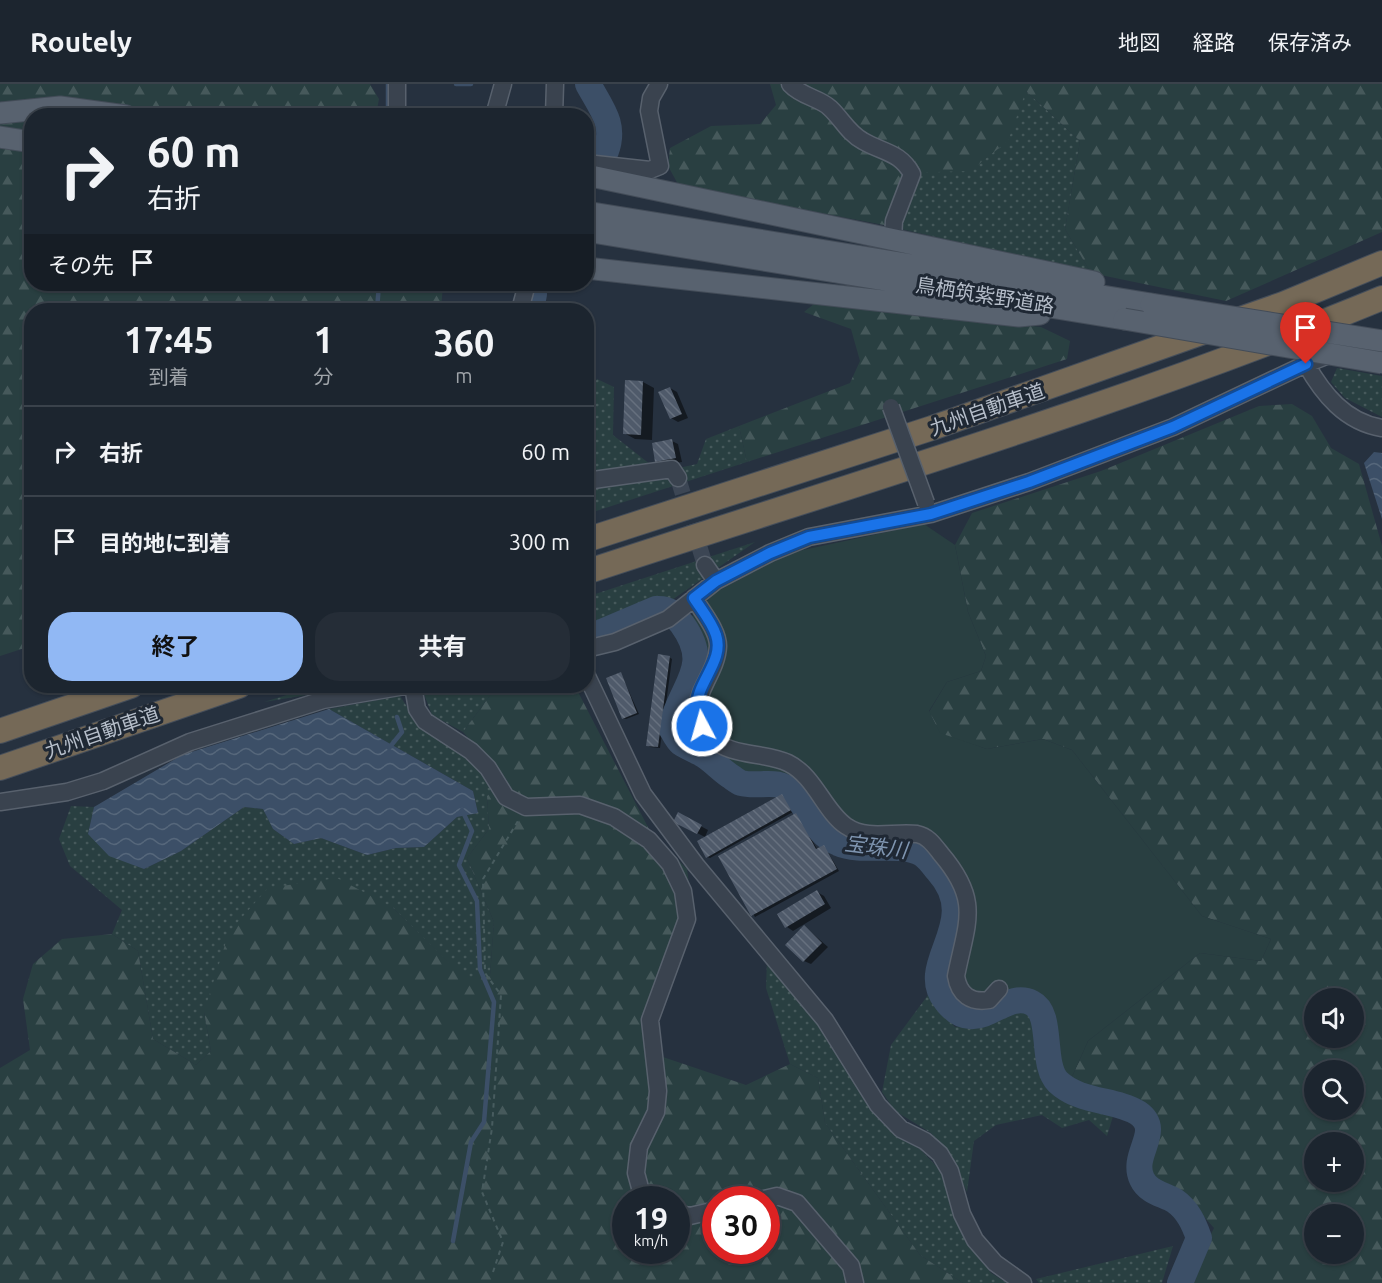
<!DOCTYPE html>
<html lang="ja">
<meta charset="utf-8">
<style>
body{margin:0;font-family:Ubuntu,"Noto Sans JP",sans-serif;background:#252d37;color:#f1f3f6;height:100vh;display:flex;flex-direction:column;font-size:22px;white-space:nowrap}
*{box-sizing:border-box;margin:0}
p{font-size:20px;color:#a0a5aa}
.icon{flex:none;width:33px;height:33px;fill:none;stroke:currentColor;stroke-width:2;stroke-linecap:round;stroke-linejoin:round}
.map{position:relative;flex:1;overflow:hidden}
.side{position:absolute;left:24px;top:219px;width:570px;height:390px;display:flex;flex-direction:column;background:#1c252f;border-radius:24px;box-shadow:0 2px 4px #0004,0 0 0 2px #3a424b}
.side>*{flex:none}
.banner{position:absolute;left:24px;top:24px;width:570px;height:183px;border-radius:24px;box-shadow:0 2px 4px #0004,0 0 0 2px #3a424b;background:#1c252f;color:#f1f3f6;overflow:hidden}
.fabs{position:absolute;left:1304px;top:904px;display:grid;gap:12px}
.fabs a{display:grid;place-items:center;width:60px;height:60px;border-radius:50%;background:#1c252f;box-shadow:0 2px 4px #0004,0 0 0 2px #3a424b;font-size:30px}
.speed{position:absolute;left:612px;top:1102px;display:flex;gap:12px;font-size:30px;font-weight:700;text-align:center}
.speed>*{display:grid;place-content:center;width:78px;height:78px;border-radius:50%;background:#1c252f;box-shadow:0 2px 4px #0004,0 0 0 2px #3a424b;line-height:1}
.speed small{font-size:15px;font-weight:400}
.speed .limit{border:9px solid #d22;background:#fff;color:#111}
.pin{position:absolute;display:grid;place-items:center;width:51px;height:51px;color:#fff;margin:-62px -26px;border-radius:50% 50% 50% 0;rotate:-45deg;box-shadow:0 0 6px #0007}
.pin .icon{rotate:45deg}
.me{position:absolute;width:66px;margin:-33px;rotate:354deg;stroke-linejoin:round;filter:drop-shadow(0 0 4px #0008)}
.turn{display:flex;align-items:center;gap:21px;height:126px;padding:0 24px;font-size:27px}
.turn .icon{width:78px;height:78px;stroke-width:2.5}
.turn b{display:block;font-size:42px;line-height:51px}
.then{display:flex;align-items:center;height:57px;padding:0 24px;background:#0003;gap:12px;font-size:22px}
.eta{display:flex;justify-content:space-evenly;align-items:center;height:102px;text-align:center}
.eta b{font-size:36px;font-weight:700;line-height:42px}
.primary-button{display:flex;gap:12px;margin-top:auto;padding:12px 24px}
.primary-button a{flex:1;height:69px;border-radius:24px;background:#91b8f4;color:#111;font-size:24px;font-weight:700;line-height:69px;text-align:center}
.primary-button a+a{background:#252d37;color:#f1f3f6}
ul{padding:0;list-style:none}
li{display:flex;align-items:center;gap:18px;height:90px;padding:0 24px;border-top:2px solid #3a424b}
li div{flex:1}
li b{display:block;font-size:22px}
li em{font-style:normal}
header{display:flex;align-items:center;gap:36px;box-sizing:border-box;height:84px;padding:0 30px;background:#1c252f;border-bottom:2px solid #3a424b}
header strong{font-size:28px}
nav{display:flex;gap:33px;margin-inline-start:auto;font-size:21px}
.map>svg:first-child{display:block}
.grass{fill:url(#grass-dots)}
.forest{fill:url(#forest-firs);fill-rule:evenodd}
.park{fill:#293f41}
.water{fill:url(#water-waves)}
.shadow{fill:#0007}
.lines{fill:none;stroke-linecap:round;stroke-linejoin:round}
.stream{stroke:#3c4f67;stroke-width:4.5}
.river{stroke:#3c4f67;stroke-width:26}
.building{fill:url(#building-back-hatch)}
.minor-tunnel{stroke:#3c4654;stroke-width:16;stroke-dasharray:16 8;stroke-linecap:butt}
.minor-casing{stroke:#58616d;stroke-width:19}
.major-casing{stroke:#434c58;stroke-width:23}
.highway-casing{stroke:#454e5a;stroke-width:26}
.path{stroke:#485c5f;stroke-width:2;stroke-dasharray:4.5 4.5;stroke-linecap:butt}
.minor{stroke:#3a434f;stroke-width:16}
.major{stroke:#58626f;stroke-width:21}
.highway{stroke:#756957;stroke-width:24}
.minor-bridge-casing{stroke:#58616d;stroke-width:19;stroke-linecap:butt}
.major-bridge-casing{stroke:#434c58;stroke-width:23;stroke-linecap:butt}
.minor-bridge{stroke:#3a434f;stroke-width:16}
.major-bridge{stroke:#58626f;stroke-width:21}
.route-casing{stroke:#114b97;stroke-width:15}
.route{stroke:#1a73e8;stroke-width:10}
.labels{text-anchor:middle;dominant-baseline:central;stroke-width:6;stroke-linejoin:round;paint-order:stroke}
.street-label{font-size:20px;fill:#b6beca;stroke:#1f2834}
.water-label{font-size:21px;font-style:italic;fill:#7f95b0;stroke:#1f2834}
</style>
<header>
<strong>Routely</strong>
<nav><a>地図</a><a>経路</a><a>保存済み</a></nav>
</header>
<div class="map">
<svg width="1382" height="1199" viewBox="0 0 1382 1199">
<defs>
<pattern id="grass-dots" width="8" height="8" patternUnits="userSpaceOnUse" patternTransform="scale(1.5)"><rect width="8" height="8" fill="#293f41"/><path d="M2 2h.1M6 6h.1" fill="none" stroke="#46595b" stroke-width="1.8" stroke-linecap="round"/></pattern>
<pattern id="forest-firs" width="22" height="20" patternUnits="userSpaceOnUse" patternTransform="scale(1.5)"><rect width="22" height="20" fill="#293f41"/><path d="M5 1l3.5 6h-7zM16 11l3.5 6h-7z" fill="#46595b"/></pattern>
<pattern id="water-waves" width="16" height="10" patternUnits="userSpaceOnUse" patternTransform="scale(1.5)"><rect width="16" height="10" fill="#3c4f67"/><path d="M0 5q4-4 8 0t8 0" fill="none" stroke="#56677b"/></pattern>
<pattern id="building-back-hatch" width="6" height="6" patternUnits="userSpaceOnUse" patternTransform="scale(1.5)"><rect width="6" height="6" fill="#4f5a6a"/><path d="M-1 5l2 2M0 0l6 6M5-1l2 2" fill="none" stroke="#66707e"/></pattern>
</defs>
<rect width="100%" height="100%" fill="#26313f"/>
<path class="grass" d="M1026 7 1080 57 1065 145 1091 189 884 141 904 89Z
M1337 284 1382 292V333L1345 314 1331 298Z
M597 295 614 303 613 351 660 388 697 380 706 355 739 342 747 378 587 430V313Z
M755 458 672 516 599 537 587 531 586 513Z
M316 602H362L264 618Z
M421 602H497L463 648 432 631Z
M400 612 419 641 507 697 487 712 489 745 467 774 494 838 490 892 468 898 392 823 204 928 211 967 196 981 153 955 138 867 112 850 122 826 70 782 59 755 71 722 94 723 88 750 144 785 181 767 244 723 263 725 273 745 294 760 321 754 367 771 396 764 424 763 457 733 478 729 473 707 329 625Z
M767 874 817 938 886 1042 921 1066 942 1088 963 1151 991 1189 1007 1199H963L920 1171 825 1039 818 994 790 980 766 904Z
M928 911 955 943 992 938 1019 926 1036 935 1046 993 1070 1013 1114 1029 1107 1052 1089 1036 1062 1044 1042 1031 996 1041 974 1057 967 1108 949 1070 931 1049 895 1027 882 1008 891 961Z
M1173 1162 1162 1199H1039L1036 1195Z"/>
<path class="forest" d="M0 0H370L379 15 376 31 32 32V200H443L441 226H32L31 562 0 572Z
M770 0H1382V148L1226 217 1091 189 1065 145 1080 57 1026 7 1008 57 970 87 904 89 884 141 679 102 668 82 670 64 711 42 760 40 776 21Z
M815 219 1041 243 1070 257 1067 275 747 378 739 342 850 299 860 277 851 245 804 228Z
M1292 320 1312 332 1331 364 1359 380 1382 462V1199H1187L1214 1144 1188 1115 1155 1101 1146 1080 1161 1044 1141 1021 1088 1008 1071 995 1088 957 1200 869 1261 877 1271 855 1202 832 1072 666 1043 655 987 665 940 650 929 628 947 598 981 587 986 572 968 528 955 461 972 429 1101 387 1259 322ZM1314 915H1353V954H1314ZM1314 987H1353V1026H1314ZM1314 1059H1353V1098H1314ZM1314 1131H1353V1170H1314Z
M497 602H575L651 749 687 785 694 838 655 927 657 971 746 1001 790 980 818 994 825 1039 920 1171 963 1199H0V984L30 966 23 915 33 880 62 855 112 850 138 867 153 955 196 981 211 967 204 928 229 848 268 804 337 794 392 823 468 897 490 892 494 838 467 774 489 745 487 712 507 696 463 648ZM626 1116H676V1167H626ZM716 1116H766V1167H716Z"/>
<path class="park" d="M924 440 955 461 968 528 986 572 981 587 947 598 929 627 940 649 987 665 1043 655 1072 666 1202 832 1271 855 1261 877 1200 869 1088 957 1071 995 1056 985 1048 926 1038 914 1016 910 986 923 971 925 957 918 945 902 943 885 961 835 959 808 926 767 911 761 850 758 827 742 796 702 776 694 739 690 710 663 689 654 680 634 704 573 688 536 716 508 789 469Z"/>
<path class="water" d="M1374 368 1382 369V435L1364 379Z
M329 625 473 707 478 729 457 733 424 763 396 764 367 771 321 754 294 760 273 745 263 725 244 723 181 767 144 785 109 772 88 750 94 723 182 671Z"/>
<path class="shadow" d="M626 298H643L654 304 652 356 635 355 624 349Z
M670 304 677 308 688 334 678 338 671 334 660 309Z
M672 357 678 360 682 378 663 381 657 377Z
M669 573 672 575 660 664 650 663 647 661Z
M621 590 639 630 626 635 623 634Z
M782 712 793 728 710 774 707 773Z
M678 730 708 746 705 753 681 741Z
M796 731 818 766 824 763 826 765 839 787 755 833 720 773Z
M817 808 824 812 831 824 793 847 787 843Z
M805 843 828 863 811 880 804 877Z"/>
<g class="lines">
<path class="stream" d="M456 0H471
M388 32V0
M377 226 379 200
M389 664 402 648 397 633
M453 1157 471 1058 484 1038 494 918 480 885 477 817 459 781 472 747 462 726"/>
<path class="river" d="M588 0C601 24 616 40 606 67
M531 226 534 210
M586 550H597L656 525C670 524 674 530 682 540 714 584 680 601 671 644 674 649 677 656 681 659 688 664 698 667 705 672 714 678 721 686 730 692 733 694 738 698 741 699 760 704 777 693 793 709 809 724 815 750 838 759 863 770 901 757 922 770 928 774 933 781 938 787 985 839 915 879 946 917 977 957 1003 904 1032 919 1054 930 1040 980 1058 998 1080 1019 1116 1015 1138 1029 1164 1047 1130 1070 1142 1095 1148 1108 1163 1110 1175 1117 1188 1126 1194 1140 1199 1154L1180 1199"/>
</g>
<path class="building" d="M625 296 643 297 641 351 623 350Z
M670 303 682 330 670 335 658 308Z
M672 355 676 374 655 378 652 359Z
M658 570 670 572 658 663 646 662Z
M621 588 637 629 622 635 606 594Z
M782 710 791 726 706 774 697 757Z
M678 728 702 741 697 750 673 738Z
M796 729 816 765 824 761 837 785 751 832 718 772Z
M817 806 825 820 785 844 777 830Z
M804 841 822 859 803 878 785 861Z"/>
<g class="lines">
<path class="minor-tunnel" d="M678 394 705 481"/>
<g class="minor-casing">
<path id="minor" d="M790 0C802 13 820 14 830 24 842 35 848 49 863 57 884 69 900 68 912 90L894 137 893 155
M397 32V0
M494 32 503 0
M554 32 555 0
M586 79 650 86 660 82 649 27 651 14 659 0
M520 226 527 200
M1306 280C1323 310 1345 338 1382 344
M586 397 672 385 678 394
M705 481 716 497
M694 514C702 528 718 546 718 562 717 596 676 621 711 654 731 673 764 668 788 679 815 692 824 727 846 742 868 757 893 747 917 750 928 752 934 761 941 770 981 817 967 837 956 892 959 911 971 919 989 916L999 905
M586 565 615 558 668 535 716 497 770 469 809 453 931 430 1029 398 1173 343 1306 280 1372 254
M586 590 643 710 696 781 825 936 878 1021 901 1045 925 1057 940 1070 950 1087 962 1130 975 1156 995 1179 1023 1199
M413 602 417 625 425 637 471 667 488 684 506 713 526 723 580 721 614 733 649 756 670 780 683 807 687 835 650 936 658 1007 656 1028 639 1063 636 1089 642 1111 649 1116
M0 718 67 708 103 697 190 658 323 616 405 602
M760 1116 777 1112 797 1119 851 1182 855 1199
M676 1129 690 1132 716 1126"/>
</g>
<g class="major-casing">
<path id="major" d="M0 29 60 23 126 32
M0 53 32 58
M586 91 1094 198
M586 128 1151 220
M586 147 1124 235
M586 184 1019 232 1040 230"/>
</g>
<g class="highway-casing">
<path id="highway" d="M586 456 932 344 1283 220 1382 179
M586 488C853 400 1123 321 1382 214
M0 647 131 602
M0 684 239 602"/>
</g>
<path class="path" d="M493 1188 503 1158 482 1108 492 1044 501 911 485 889 483 795 518 737"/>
<use href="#minor" class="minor"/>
<use href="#major" class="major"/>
<use href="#highway" class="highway"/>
<g class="minor-bridge-casing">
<path id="minor-bridge" d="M891 323 926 419"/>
</g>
<g class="major-bridge-casing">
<path id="major-bridge" d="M1151 220 1382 257
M1124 235 1382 279"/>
</g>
<use href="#minor-bridge" class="minor-bridge"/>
<use href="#major-bridge" class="major-bridge"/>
</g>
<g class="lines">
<g class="route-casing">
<path id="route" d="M702 642C700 636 697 630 697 624 696 598 725 577 716 551 712 538 701 525 694 514L716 497 770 469 809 453 931 430 1029 398 1173 343 1306 280"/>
</g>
<use href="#route" class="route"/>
</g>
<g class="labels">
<g class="street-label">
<text transform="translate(985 211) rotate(9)">鳥栖筑紫野道路</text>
<text transform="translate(987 325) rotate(-19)">九州自動車道</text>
<text transform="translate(102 648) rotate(-19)">九州自動車道</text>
</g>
<g class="water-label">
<text transform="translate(876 762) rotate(7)">宝珠川</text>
</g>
</g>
</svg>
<div class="fabs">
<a><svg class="icon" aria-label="sound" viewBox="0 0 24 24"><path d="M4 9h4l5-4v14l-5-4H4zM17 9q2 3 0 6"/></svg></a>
<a><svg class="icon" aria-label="search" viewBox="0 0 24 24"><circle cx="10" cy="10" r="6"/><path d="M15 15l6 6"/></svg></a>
<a>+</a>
<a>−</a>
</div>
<div class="speed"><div>19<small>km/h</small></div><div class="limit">30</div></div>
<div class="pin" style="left:1306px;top:280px;background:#d93025"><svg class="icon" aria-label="arrive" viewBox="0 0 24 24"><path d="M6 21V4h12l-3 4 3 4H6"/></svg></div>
<svg class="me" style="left:702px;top:642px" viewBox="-20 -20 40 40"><circle r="17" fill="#1a73e8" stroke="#fff" stroke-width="3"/><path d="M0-11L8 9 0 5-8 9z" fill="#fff"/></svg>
<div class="banner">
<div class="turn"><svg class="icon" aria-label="right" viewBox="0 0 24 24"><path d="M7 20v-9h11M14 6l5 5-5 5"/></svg><div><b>60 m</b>右折</div></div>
<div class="then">その先<svg class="icon" aria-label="arrive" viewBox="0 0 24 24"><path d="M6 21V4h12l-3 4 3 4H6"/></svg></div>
</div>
<section class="side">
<div class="eta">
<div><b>17:45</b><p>到着</p></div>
<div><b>1</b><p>分</p></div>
<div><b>360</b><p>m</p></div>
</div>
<ul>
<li><svg class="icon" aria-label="right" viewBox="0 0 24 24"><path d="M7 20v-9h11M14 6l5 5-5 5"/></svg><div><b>右折</b></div><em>60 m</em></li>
<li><svg class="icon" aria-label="arrive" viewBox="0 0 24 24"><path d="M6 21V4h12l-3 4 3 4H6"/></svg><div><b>目的地に到着</b></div><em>300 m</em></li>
</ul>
<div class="primary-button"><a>終了</a><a>共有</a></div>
</section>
</div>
